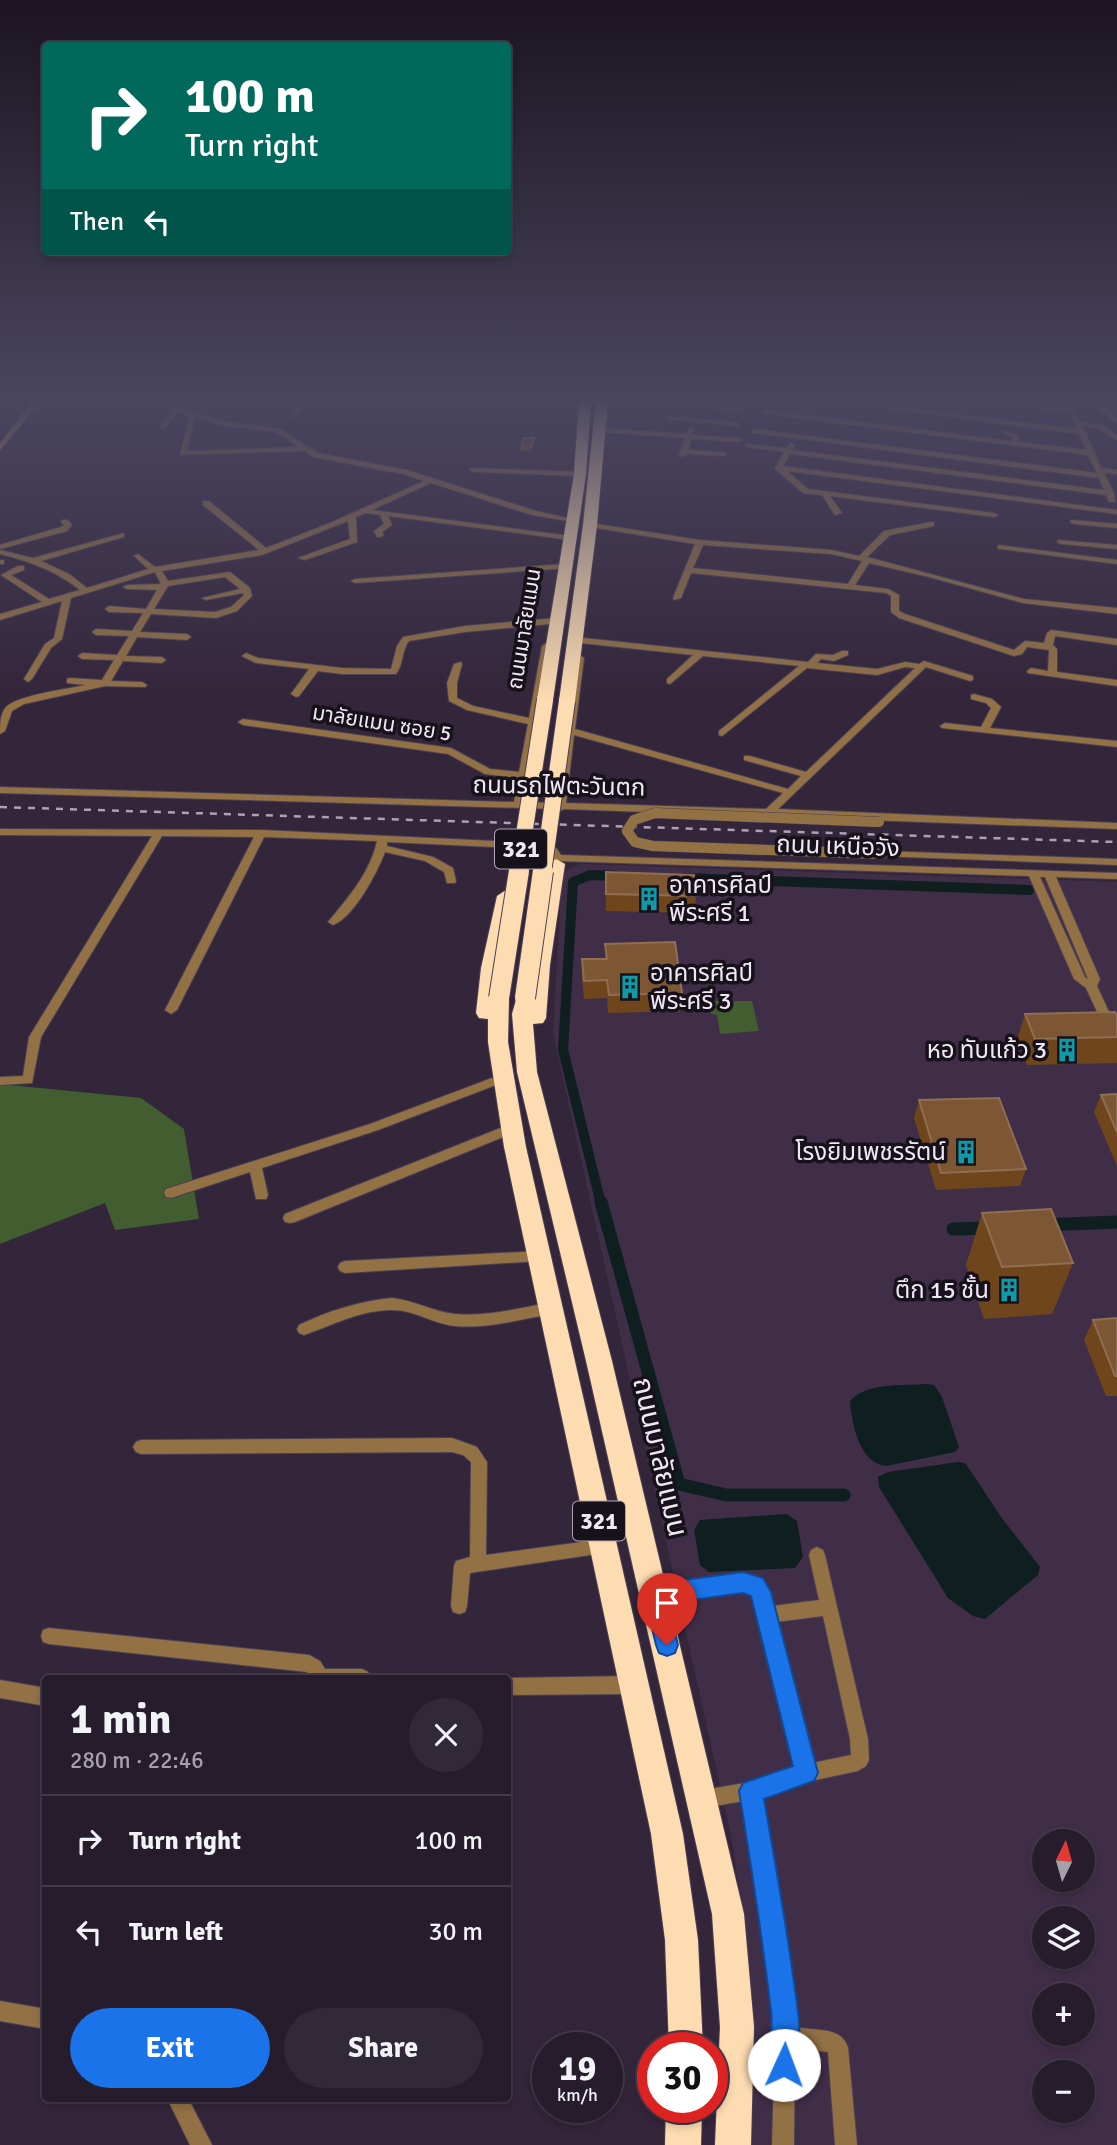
<!DOCTYPE html>
<meta charset="utf-8">
<style>
body{margin:0;font-family:Signika,"Noto Sans Thai",sans-serif;background:#322938;color:#f1f3f6;height:100vh;display:flex;flex-direction:column;font-size:26px;white-space:nowrap}
*{box-sizing:border-box;margin:0}
p{font-size:23px;color:#a4a1a9}
.icon{flex:none;width:38px;height:38px;fill:none;stroke:currentColor;stroke-width:2;stroke-linecap:round;stroke-linejoin:round}
.map{position:relative;flex:1;overflow:hidden}
.details{position:absolute;left:42px;top:1675px;width:469px;height:427px;display:flex;flex-direction:column;background:#261c2c;border-radius:7px;box-shadow:0 4px 10px #0003,0 0 0 2px #423a48}
.details>*{flex:none}
.guide{position:absolute;left:42px;top:42px;width:469px;height:214px;border-radius:7px;box-shadow:0 4px 10px #0003,0 0 0 2px #423a48;background:#00695c;color:#fff;overflow:hidden}
.needle{width:46px;rotate:5deg}
.fabs{position:absolute;left:1032px;top:1829px;display:grid;gap:14px}
.fabs a{display:grid;place-items:center;width:63px;height:63px;border-radius:50%;background:#261c2c;box-shadow:0 4px 10px #0003,0 0 0 2px #423a48;font-size:35px}
.speed{position:absolute;left:532px;top:2032px;display:flex;gap:14px;font-size:35px;font-weight:700;text-align:center}
.speed>*{display:grid;place-content:center;width:91px;height:91px;border-radius:50%;background:#261c2c;box-shadow:0 4px 10px #0003,0 0 0 2px #423a48;line-height:1}
.speed small{font-size:18px;font-weight:400}
.speed .limit{border:10px solid #d22;background:#fff;color:#111}
.pin{position:absolute;display:grid;place-items:center;width:60px;height:60px;color:#fff;margin:-72px -30px;border-radius:50% 50% 50% 0;rotate:-45deg;box-shadow:0 0 7px #0007}
.pin .icon{rotate:45deg}
.me{position:absolute;width:77px;margin:-38px;rotate:2deg;stroke-linejoin:round;filter:drop-shadow(0 0 5px #0008)}
.turn{display:flex;align-items:center;gap:24px;height:147px;padding:0 28px;font-size:32px}
.turn .icon{width:91px;height:91px;stroke-width:2.5}
.turn b{display:block;font-size:49px;line-height:60px}
.then{display:flex;align-items:center;height:66px;padding:0 28px;background:#0003;gap:14px;font-size:26px}
.round{display:grid;place-items:center;flex:none;width:74px;height:74px;border-radius:37px;background:#322938}
.headline{display:flex;align-items:center;justify-content:space-between;height:119px;padding:0 28px}
h1{font-size:42px;font-weight:700;line-height:52px}
.primary-button{display:flex;gap:14px;margin-top:auto;padding:14px 28px}
.primary-button a{flex:1;height:80px;border-radius:42px;background:#1a73e8;color:#fff;font-size:28px;font-weight:700;line-height:80px;text-align:center}
.primary-button a+a{background:#322938;color:#f1f3f6}
ul{padding:0;list-style:none}
li{display:flex;align-items:center;gap:21px;height:91px;padding:0 28px;border-top:2px solid #423a48}
li div{flex:1}
li b{display:block;font-size:26px}
li em{font-style:normal}
.map>svg:first-child{display:block}
.built{fill:#402e48;fill-rule:evenodd}
.green{fill:#425d30}
.water{fill:#0f1e1f}
.lines{fill:none;stroke-linecap:round;stroke-linejoin:round}
.canal-far2{stroke:#0f1e1f;stroke-width:6}
.canal-far1{stroke:#0f1e1f;stroke-width:10}
.canal{stroke:#0f1e1f;stroke-width:13}
.street-casing{stroke:#4d4054;stroke-width:2}
.secondary-casing{stroke:#4d4054;stroke-width:2}
.highway-casing{stroke:#4d4054;stroke-width:2}
.street{fill:#927145;fill-rule:evenodd}
.secondary{fill:#cd974d;fill-rule:evenodd}
.highway{fill:#fddcb2;fill-rule:evenodd}
.rail{stroke:#aca2b2;stroke-width:2.5;stroke-dasharray:7 7;stroke-linecap:butt}
.street-bridge-casing{stroke:#4d4054;stroke-width:11;stroke-linecap:butt}
.highway-bridge-far1-casing{stroke:#4d4054;stroke-width:18;stroke-linecap:butt}
.highway-bridge-casing{stroke:#4d4054;stroke-width:22;stroke-linecap:butt}
.street-bridge{stroke:#927145;stroke-width:10}
.highway-bridge-far1{stroke:#fddcb2;stroke-width:16}
.highway-bridge{stroke:#fddcb2;stroke-width:20}
.wall{fill:#6f461c}
.building{fill:#7d5734;stroke:#8f6e52;stroke-width:2}
.route{fill:#1a73e8;stroke:#114b97;stroke-width:2}
.labels{text-anchor:middle;dominant-baseline:central;stroke-width:7;stroke-linejoin:round;paint-order:stroke}
.far-street-label{font-size:21px;fill:#f0e7f5;stroke:#17111a}
.shield{fill:#17111a;stroke:#afa7b3;stroke-width:2}
.shield-label{font-size:23px;font-weight:bold;fill:#f0e7f5}
.street-label{font-size:24px;fill:#f0e7f5;stroke:#17111a}
.poi-label{font-size:24px;fill:#f0e7f5;stroke:#17111a;text-anchor:end}
.near-street-label{font-size:28px;fill:#f0e7f5;stroke:#17111a}
</style>
<div class="map">
<svg width="1117" height="2145" viewBox="0 0 1117 2145">
<rect width="100%" height="100%" fill="#33253a"/>
<path class="built" d="M579 864 1117 882V2145H752L754 2018 746 1931 731 1835 553 1033 562 874ZM1045 1841H1083V1880H1045ZM1045 1918H1083V1956H1045ZM1045 1995H1083V2034H1045ZM1045 2072H1083V2110H1045Z"/>
<path class="green" d="M709 1001H752L759 1031 720 1034 717 1015 711 1014Z
M0 1084 141 1098 184 1129 199 1219 115 1230 105 1203 0 1244Z"/>
<path class="water" d="M926 1384 934 1385 942 1397 959 1447 955 1452 886 1466C859 1463 852 1424 850 1401 867 1382 902 1386 926 1384Z
M958 1462 965 1463 970 1470 1001 1517 1040 1567 1038 1575 985 1619 973 1616 948 1598 879 1487 878 1477 888 1472Z
M787 1514 797 1521 803 1557 795 1568 709 1572 700 1565 694 1530 700 1520Z"/>
<g class="lines">
<path class="canal-far2" d="M0 440 31 401"/>
<path class="canal-far1" d="M683 878 1029 890
M601 1204 563 1050 573 882 590 875 618 876"/>
<path class="canal" d="M601 1202 679 1484 726 1495H844
M1043 1225 1117 1222
M953 1229 989 1228"/>
<g class="street-casing">
<path id="street" d="M142 401H153L227 422 280 429 318 453 407 470 536 511 577 520 573 522 532 515 431 483 372 510 570 536 574 538 570 540 388 516 392 525 382 532 384 535 380 537H377L374 531 384 524 380 515 365 513 356 517 357 542 305 560 298 558 350 539 348 521 262 555 162 571 168 581 230 572 250 588 252 596 237 611 216 618 151 614 140 632 187 634 191 637 187 640 137 637 126 656 162 657 166 660 162 663 123 661 111 681 142 682 147 685 145 687 105 686 24 704 12 711 5 731 0 734C0 725 0 714 6 707 19 695 67 689 86 685L67 683V679L70 678 102 680 114 660 82 659 78 656 82 653 117 655 129 636 96 635 92 632 96 629 132 631 143 613 109 612 105 609 109 606 146 609 157 590 127 589 123 587 127 585 161 584 155 572 71 598 62 639 51 648 32 679 28 682 24 679 45 644 54 638 62 601 0 620V614L42 602 1 575 18 566H24V570L11 575 49 599 80 590C56 571 29 561 0 554V550L33 558 124 533V537L41 561 69 574 87 588 148 569 134 556 138 554 155 567 259 550 203 505V501H209L266 548 330 523 424 481 403 474 313 457 305 451 180 455 189 416 178 412 165 428H161L160 427 172 411ZM195 417 226 426 276 432 299 447 187 451ZM225 577 240 589 202 598 206 600 243 593 244 595 231 607 215 612 154 609 168 586Z
M292 401H298L302 410 293 419 290 417 296 410Z
M830 401H850L1077 429 1070 413 988 401H1008L1068 408 1065 401H1071L1081 422 1101 425 1117 435V440L1097 428 1083 426 1101 468 1117 470V474L1104 473 1114 493 1115 502H1109L1106 495 790 454 783 466 1117 510V514L787 471 808 489 994 513 998 515 994 517 830 496 842 513 835 515 822 495 803 493 776 470 775 468 784 452 748 447 746 446V444L786 448 791 443 795 445 792 450 1104 490 1099 478 754 433 751 431 754 429 1097 473 1088 455 765 414 762 412 765 410 1012 441 1013 438 1003 433 1006 431 1018 436 1020 442 1086 450 1079 434Z
M1090 401H1097L1117 418V424Z
M674 402 742 407 745 409 742 411 672 405 671 404Z
M668 416 737 422 740 424 737 426 666 419 665 418Z
M691 427 694 429 693 435 740 438 743 440 740 442 692 439 688 450 723 452 727 454 723 456 687 454 683 457 679 455 685 438 600 432 597 430 600 428 686 434 689 428Z
M471 468 580 472 584 474 580 476 474 472 470 470Z
M62 520H68L72 525 67 531 0 549V545L61 527 64 525 61 522Z
M1071 520 1117 524V528L1074 524 1070 522Z
M931 522H934V526L890 535 867 557 1024 599 1117 608V614L1023 603 929 577 869 563 855 585 888 589 899 595V611L905 614 1014 650 1025 641 1044 643 1047 633 1051 630 1117 639V645L1055 636 1053 645 1057 649V672L1117 680V686L1028 673 1027 671 1031 668 1048 671 1049 650 1027 647 1022 654 1014 656 899 618 891 612V596L886 593 691 573 681 598 674 600 673 598 695 544 590 527 586 525 590 523 700 540 831 550 859 556 884 531ZM703 545 831 554 862 561 848 584 693 568Z
M1058 540 1117 545V549L1061 544 1057 542Z
M998 545 1117 560V564L1001 549H998Z
M0 560H4V564H0Z
M566 564 570 566 569 568 355 583 351 581 355 579Z
M557 618 561 621 560 623 465 632 409 641C401 651 404 664 396 674H342L318 671 299 696 296 697 291 694 309 669 256 663 242 656 246 653 258 658 342 668 391 669 397 646 403 637 465 626Z
M574 637 808 662 816 654 833 655 842 651H848V655L834 661 821 659 817 663 877 669 905 662 919 664 924 661 973 676V680L970 681 926 667 778 809 1117 823V829L564 809 560 811 556 809 0 793V787L514 802 518 778 485 774 448 754 243 725 238 722 243 719 451 748 490 769 519 772 528 724 467 710 449 701 447 683 454 664 461 662 462 664 457 683V698L473 706 529 718 542 646 546 643 550 646 524 802 556 803 576 658 580 655 584 658 575 729 788 789 801 776 744 760V756H750L806 772 915 668 905 667 877 675 807 668 722 736 719 735V731L799 666 703 656 670 684 667 683V679L693 655 571 642 570 640ZM574 735 783 793 766 809 566 803Z
M974 694 992 699 1001 707 990 728 1117 741V747L942 728 940 726 945 723 981 727 991 708 986 703 971 699V695Z
M0 829 261 830 539 843 556 848 561 855 1117 873V879L1056 877 1100 979 1097 986 1117 1029V1046L1111 1042 1086 988 1074 979 1029 876 558 861 554 860 548 852 538 849 387 842V846L433 857 453 868 456 881 455 883H447L444 872 425 861 385 852C377 873 354 917 333 925L328 922C348 898 370 873 377 841L264 837 177 1010 171 1014 165 1010 254 837 162 836 41 1037 32 1083 0 1085V1077L23 1076 29 1037 152 836 0 835ZM1040 877H1045L1088 979 1085 977Z
M882 851 1117 859V865L878 856V852Z
M492 1078 498 1082 496 1085 378 1130 262 1168 268 1195 266 1199H256L250 1172 171 1198 166 1197 164 1193 166 1189 370 1124Z
M503 1127 508 1129 509 1132 508 1135 295 1222 290 1223 285 1222 283 1218 285 1214Z
M540 1251 545 1252 547 1256 545 1260 540 1261 345 1273 340 1271 338 1267 340 1263 345 1261Z
M392 1298C414 1300 433 1312 455 1314 488 1317 520 1308 552 1302L557 1304 559 1308 557 1312 552 1314C520 1319 488 1329 455 1326 433 1324 415 1310 392 1310 360 1310 333 1325 304 1335L299 1333 297 1329 299 1325C328 1311 360 1301 392 1298Z
M452 1438 477 1447 487 1462 486 1555 604 1539 610 1542 612 1547 610 1552 470 1573 467 1606 465 1612 459 1614 453 1612 451 1606 454 1566 456 1561 470 1557 471 1462 463 1455 452 1452 141 1454 136 1452 133 1447 136 1442 141 1440Z
M817 1547 823 1550 825 1555 868 1739 869 1760 866 1766 858 1771 806 1782 761 1797 782 1916 794 2026C814 2033 839 2024 848 2047L857 2145H835L828 2052 803 2049 795 2046 794 2145H772L775 2032 762 1916 744 1801 703 1808 697 1805 694 1799 697 1793 703 1790 751 1782 796 1767 751 1592 743 1590 655 1602 649 1600 647 1594 649 1588 655 1586 743 1574 762 1579 768 1592 772 1606 819 1600 809 1555 811 1550ZM823 1616 850 1739 851 1755 812 1763 776 1622Z
M49 1628 309 1655 320 1661 325 1669H362L368 1672 371 1678H311L307 1672 49 1644 43 1642 41 1636 43 1630Z
M633 1676 639 1679 642 1685 639 1691 633 1694 508 1695V1678Z
M0 1680 46 1688V1706L0 1698Z
M0 2001 46 2009V2029L0 2021Z
M167 2098H188L212 2145H190Z"/>
</g>
<g class="secondary-casing">
<path id="secondary" d="M33 401H41L0 450V443Z"/>
</g>
<g class="highway-casing">
<path id="highway" d="M579 401H591L586 474 553 700 545 705 537 700 574 474Z
M596 401H608L597 525 575 701 567 706 559 701 583 525Z
M556 859 565 864 550 965 546 1018 543 1023 533 1024 537 1072 612 1361 744 1914 754 2027 751 2145H715L720 2027 712 1914 586 1361 517 1072 512 1014 518 993 528 992 547 864Z
M506 890 515 896 498 991 506 993 509 998 508 1042 526 1147 683 1834 698 1940 703 2048H669L665 1940 651 1834 504 1147 488 1042V1019L479 1018 476 1013 481 968 497 896Z
M666 2107H702L701 2145H665Z"/>
</g>
<use href="#street" class="street"/>
<use href="#secondary" class="secondary"/>
<use href="#highway" class="highway"/>
<path class="rail" d="M0 807 1117 842"/>
<g class="street-bridge-casing">
<path id="street-bridge" d="M879 822 655 813 634 820 627 831 635 842 653 846 882 854"/>
</g>
<g class="highway-bridge-far1-casing">
<path id="highway-bridge-far1" d="M518 873 545 700
M543 873 567 701"/>
</g>
<g class="highway-bridge-casing">
<path id="highway-bridge" d="M499 998 519 871
M525 998 543 871"/>
</g>
<use href="#street-bridge" class="street-bridge"/>
<use href="#highway-bridge-far1" class="highway-bridge-far1"/>
<use href="#highway-bridge" class="highway-bridge"/>
</g>
<path class="wall" d="M534 442 531 452H521V448Z
M606 872 696 896 694 913 606 911Z
M605 944 682 993 681 1011 608 1013 607 998 584 999 582 977V959H605Z
M1025 1014 1117 1015V1063L1027 1065 1017 1040Z
M1117 1094V1166L1094 1112 1101 1095Z
M919 1100 1026 1169 1020 1186 936 1190 914 1118Z
M982 1213 1073 1263 1052 1314 984 1319 966 1265Z
M1117 1318V1396H1106L1084 1340 1093 1320Z"/>
<path class="building" d="M523 438H534L531 448H521Z
M606 872 694 875 696 896 606 894Z
M675 942 682 993 609 995 607 980 584 981 582 959H607L605 944Z
M1115 1012 1117 1015V1037L1035 1039 1025 1014Z
M1117 1094V1132L1101 1095Z
M999 1098 1026 1169 941 1173 919 1100Z
M1051 1209 1073 1263 1002 1267 982 1213Z
M1117 1318V1376H1115L1093 1320Z"/>
<linearGradient id="sky" x2="0" y2="1"><stop stop-color="#1c1420"/><stop offset="0.57" stop-color="#4a4660"/><stop offset="1" stop-color="#4a4660" stop-opacity="0"/></linearGradient>
<rect width="1117" height="701" fill="url(#sky)"/>
<path class="route" d="M743 1572 763 1578 771 1592 818 1773 814 1781 764 1799C774 1855 784 1911 792 1968 796 2001 806 2042 793 2074L784 2078 774 2074C766 2055 774 2031 771 2010 762 1937 751 1864 739 1791L743 1783 793 1766 751 1596 743 1593 668 1603 678 1645 675 1653 667 1656 659 1653 656 1645 644 1594 647 1587 655 1584Z"/>
<defs>
<g id="building-bare" transform="scale(1.89)"><path d="M-4-6H4V6H1V3H-1V6H-4ZM-2.5-4.3h1.7v1.8h-1.7ZM.8-4.3h1.7v1.8H.8ZM-2.5-1h1.7V.8h-1.7ZM.8-1h1.7V.8H.8Z" fill="#0f9aa8" stroke="#17111a" stroke-width="2.5" paint-order="stroke"/></g>
</defs>
<g fill-rule="evenodd">
<use href="#building-bare" x="649" y="899"/>
<use href="#building-bare" x="630" y="987"/>
<use href="#building-bare" x="1067" y="1050"/>
<use href="#building-bare" x="966" y="1152"/>
<use href="#building-bare" x="1009" y="1290"/>
</g>
<g class="labels">
<g class="far-street-label">
<text transform="translate(524 629) rotate(-81)">ถนนมาลัยแมน</text>
<text transform="translate(382 723) rotate(9)">มาลัยแมน ซอย 5</text>
</g>
<g class="shield">
<rect x="495" y="829.5" width="52" height="39" rx="5"/>
<rect x="573" y="1501.5" width="52" height="39" rx="5"/>
</g>
<g class="shield-label">
<text x="521" y="849">321</text>
<text x="599" y="1521">321</text>
</g>
<g class="street-label">
<text transform="translate(559 786) rotate(1)">ถนนรถไฟตะวันตก</text>
<text transform="translate(838 846) rotate(2)">ถนน เหนือวัง</text>
</g>
<g class="poi-label">
<text x="669" y="885" text-anchor="start">อาคารศิลป์<tspan x="669" dy="28">พีระศรี 1</tspan></text>
<text x="650" y="973" text-anchor="start">อาคารศิลป์<tspan x="650" dy="28">พีระศรี 3</tspan></text>
<text x="1047" y="1050">หอ ทับแก้ว 3</text>
<text x="946" y="1152">โรงยิมเพชรรัตน์</text>
<text x="989" y="1290">ตึก 15 ชั้น</text>
</g>
<g class="near-street-label">
<text transform="translate(660 1457) rotate(77)">ถนนมาลัยแมน</text>
</g>
</g>
</svg>
<div class="fabs">
<a><svg class="needle" viewBox="-14 -14 28 28"><path d="M0-13l5 13h-10z" fill="#e53935"/><path d="M0 13l5-13h-10z" fill="#a4a1a9"/></svg></a>
<a><svg class="icon" aria-label="layers" viewBox="0 0 24 24"><path d="M12 4l9 5-9 5-9-5zM3 14l9 5 9-5"/></svg></a>
<a>+</a>
<a>−</a>
</div>
<div class="speed"><div>19<small>km/h</small></div><div class="limit">30</div></div>
<div class="pin" style="left:667px;top:1645px;background:#d93025"><svg class="icon" aria-label="arrive" viewBox="0 0 24 24"><path d="M6 21V4h12l-3 4 3 4H6"/></svg></div>
<svg class="me" style="left:784px;top:2065px" viewBox="-20 -20 40 40"><circle r="19" fill="#fff"/><path d="M0-13L10 11 0 6-10 11z" fill="#1a73e8"/></svg>
<div class="guide">
<div class="turn"><svg class="icon" aria-label="right" viewBox="0 0 24 24"><path d="M7 20v-9h11M14 6l5 5-5 5"/></svg><div><b>100 m</b>Turn right</div></div>
<div class="then">Then<svg class="icon" aria-label="left" viewBox="0 0 24 24"><path d="M17 20v-9H6M10 6l-5 5 5 5"/></svg></div>
</div>
<section class="details">
<div class="headline"><div><h1>1 min</h1><p>280 m · 22:46</p></div><a class="round"><svg class="icon" aria-label="close" viewBox="0 0 24 24"><path d="M6 6l12 12M18 6L6 18"/></svg></a></div>
<ul>
<li><svg class="icon" aria-label="right" viewBox="0 0 24 24"><path d="M7 20v-9h11M14 6l5 5-5 5"/></svg><div><b>Turn right</b></div><em>100 m</em></li>
<li><svg class="icon" aria-label="left" viewBox="0 0 24 24"><path d="M17 20v-9H6M10 6l-5 5 5 5"/></svg><div><b>Turn left</b></div><em>30 m</em></li>
</ul>
<div class="primary-button"><a>Exit</a><a>Share</a></div>
</section>
</div>
